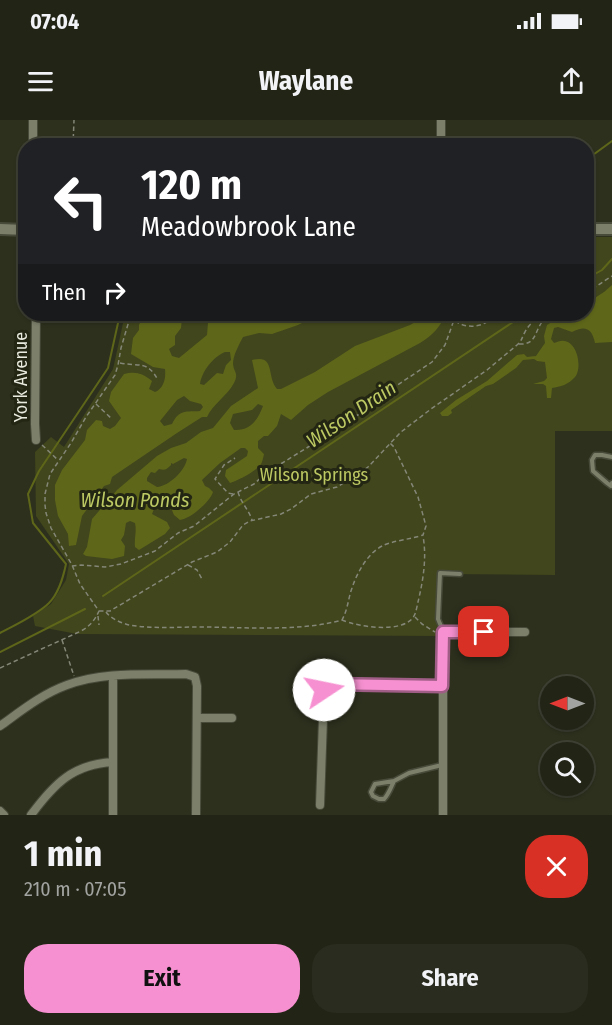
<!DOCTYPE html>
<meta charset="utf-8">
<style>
body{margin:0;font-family:"Fira Sans Condensed",sans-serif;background:#2a2c1f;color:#f1f3f6;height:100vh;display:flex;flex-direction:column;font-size:22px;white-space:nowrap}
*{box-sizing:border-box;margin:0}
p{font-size:20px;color:#a2a4a1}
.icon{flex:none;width:33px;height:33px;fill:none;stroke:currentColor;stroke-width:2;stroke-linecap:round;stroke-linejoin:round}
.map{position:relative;height:695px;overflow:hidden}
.details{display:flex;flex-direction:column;background:#222416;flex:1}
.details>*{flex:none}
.hud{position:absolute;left:18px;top:18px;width:576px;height:183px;border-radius:24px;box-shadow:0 2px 4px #0004,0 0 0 2px #3f4135;background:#202124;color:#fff;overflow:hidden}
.needle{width:39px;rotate:270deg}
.tools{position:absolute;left:540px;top:556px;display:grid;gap:12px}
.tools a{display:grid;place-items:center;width:54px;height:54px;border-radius:50%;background:#222416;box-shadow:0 2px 4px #0004,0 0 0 2px #3f4135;font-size:30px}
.pin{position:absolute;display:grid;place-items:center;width:51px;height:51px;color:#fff;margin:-26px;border-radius:12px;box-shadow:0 3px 9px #0006}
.me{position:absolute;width:66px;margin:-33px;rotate:79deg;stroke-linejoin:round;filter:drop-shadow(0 0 4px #0008)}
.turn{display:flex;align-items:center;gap:21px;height:126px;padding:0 24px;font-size:27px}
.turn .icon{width:78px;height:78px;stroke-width:2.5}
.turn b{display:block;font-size:42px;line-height:51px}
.then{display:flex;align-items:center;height:57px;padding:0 24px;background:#0003;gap:12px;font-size:22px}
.round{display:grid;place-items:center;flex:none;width:63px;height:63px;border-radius:24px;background:#2a2c1f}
.overview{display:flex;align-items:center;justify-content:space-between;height:102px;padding:0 24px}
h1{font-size:36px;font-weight:700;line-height:45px}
.primary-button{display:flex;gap:12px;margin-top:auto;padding:12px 24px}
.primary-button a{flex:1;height:69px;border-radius:24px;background:#f690d0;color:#111;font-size:24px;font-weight:700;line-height:69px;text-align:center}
.primary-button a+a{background:#2a2c1f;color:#f1f3f6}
.status{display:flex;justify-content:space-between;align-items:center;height:42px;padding:0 30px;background:#222416;direction:ltr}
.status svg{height:16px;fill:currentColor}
header{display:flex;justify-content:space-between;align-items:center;height:78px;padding:0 24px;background:#222416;font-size:27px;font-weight:700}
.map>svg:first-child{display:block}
.green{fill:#41461c}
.water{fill:#5e661a;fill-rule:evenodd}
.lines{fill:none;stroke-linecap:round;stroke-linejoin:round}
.stream{stroke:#5e661a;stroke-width:2}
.lane-casing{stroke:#484b3a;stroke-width:7}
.street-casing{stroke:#484b3a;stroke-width:10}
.secondary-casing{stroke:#484b3a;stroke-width:14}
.path{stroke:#848777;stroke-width:1.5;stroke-dasharray:4.5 3;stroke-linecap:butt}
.lane{stroke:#7c7f6a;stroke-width:4}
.street{stroke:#7c7f6a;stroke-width:8}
.secondary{stroke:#7c7f6a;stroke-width:10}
.route-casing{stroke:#a05e87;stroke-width:15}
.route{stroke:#f690d0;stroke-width:10}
.labels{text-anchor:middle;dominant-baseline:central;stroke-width:6;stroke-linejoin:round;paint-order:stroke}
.street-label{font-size:18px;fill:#e8ebde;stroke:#242614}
.park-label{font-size:18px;fill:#bcc862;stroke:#242614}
.water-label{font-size:20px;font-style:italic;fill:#bcc963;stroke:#242614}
</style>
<div class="status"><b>07:04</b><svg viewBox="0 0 49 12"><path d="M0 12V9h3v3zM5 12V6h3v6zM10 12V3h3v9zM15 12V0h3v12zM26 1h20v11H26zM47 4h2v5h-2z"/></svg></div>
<header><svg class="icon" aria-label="menu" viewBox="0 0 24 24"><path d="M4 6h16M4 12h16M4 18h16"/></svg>Waylane<svg class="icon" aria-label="share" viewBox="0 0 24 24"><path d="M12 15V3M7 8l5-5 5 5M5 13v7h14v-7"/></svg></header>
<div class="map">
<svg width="612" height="695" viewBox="0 0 612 695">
<rect width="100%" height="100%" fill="#2d301d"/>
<path class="green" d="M587 117H612V311H555V455L441 454V516L77 514 35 506 33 496 51 484 66 460 69 444 36 396 35 332 51 317 64 327 113 249 125 194H586Z"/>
<path class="water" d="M612 165V222L595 223C592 208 585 205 572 212L558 207 554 208 551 219 554 223C558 222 561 220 564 221 578 222 583 250 574 258 569 264 560 267 552 268L551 278H547L546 266 543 264H533L544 261 547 258 545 242 537 241 534 239 523 240 516 248 493 264 486 266 451 290 452 293 448 296H442L440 293 456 280 487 261 517 235 524 234 527 237 536 236 545 223 544 216 547 205C551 202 566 195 571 194 575 192 582 194 586 194L587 183 604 172Z
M144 194H181L182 198 181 208 175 216V225L169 229 172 236 179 238 207 215 208 203 203 194H223L224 197 229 201 249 194H320L298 205 272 214 259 213 243 217C239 225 233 235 233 244 234 253 239 253 234 263 227 276 213 284 207 297H202L177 313 112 357 110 364 104 366 82 396 76 425 69 426 68 414 58 396 55 380V365L62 350 85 320 87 310 96 300 102 301 103 306 110 309 115 306 121 298 109 281 111 272 124 254C135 251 143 253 152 261L149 269 155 272C164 268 166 258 165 249L153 247 131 234 133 218 139 210V205ZM225 232H230L231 240 226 245 223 254 217 253 204 265 200 264C202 251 213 237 225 232ZM184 276 190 281 201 284 203 287 200 291C187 292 179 289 172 304L164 306 160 301 177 280Z
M430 194H446C440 207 433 215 420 223L328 272 308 285 291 300 281 294 277 306 268 316H264L258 321V328L264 334C264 335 262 343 261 344 255 352 239 360 230 363L225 356 226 350 247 336 248 331 245 328H241L220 343 202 360 205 366 209 368 213 372C210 382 190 399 180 400L174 395 169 383 163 380 154 389 152 394 167 402 170 408 165 414 139 430 135 427C134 419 137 411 135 403L130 401 126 403 124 415 121 420 125 426 124 436 112 439 86 436 83 434 87 427 92 399 117 370 157 336 171 328 186 323 201 312 213 308 231 286 258 268 252 240C276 234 266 256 277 269H281L315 252 355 226 410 205ZM258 284 263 286C258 300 250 311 234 310L230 303 233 294 252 290ZM184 338 187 339C185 351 169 366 157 367L147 361V358L151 352 155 353 159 349C165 351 167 349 171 345V343L173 344Z"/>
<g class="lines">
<path class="stream" d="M586 40 612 21
M586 159 602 150 612 139
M103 476 525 194
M0 513C15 505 37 495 49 483 59 473 63 458 66 444L33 403 28 374 39 351 108 248 120 194
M0 532 85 489"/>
<g class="lane-casing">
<path id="lane" d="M612 337 602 335H595L592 340 593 351 607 363 611 366 612 363
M443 511 438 499 440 453 460 454
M394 661C391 667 389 674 384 679H379L373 676 371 672 375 664Z
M394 661 409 653 442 645"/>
</g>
<g class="street-casing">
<path id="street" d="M33 0V26
M441 26V0
M36 320 35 304 36 194
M113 556V695
M197 598H232
M0 606C21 591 42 574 67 565 104 551 147 555 186 554L195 557 197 566 196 695
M320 685 324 570 330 564 442 566
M0 691 4 695
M31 695C54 664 73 644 113 642
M443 695V512H525"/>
</g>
<g class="secondary-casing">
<path id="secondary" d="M0 109 26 110
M586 109H612"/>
</g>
<path class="path" d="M73 26 74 0
M586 173 612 156
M132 194 137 198
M452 194C454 207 475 209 485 203 490 201 494 197 497 194
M225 200 233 194
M519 224C536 225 534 213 542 202 545 198 550 196 554 194
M120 243C140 247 147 240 158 260
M96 284 112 299
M42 325 58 340
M238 372C241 383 249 390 252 400
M233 374 228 373 215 359 224 345 235 338
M188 445 197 450 202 459
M72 446 81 445 105 447 121 444 155 431 178 413 194 406 234 374 254 364 266 353 326 316 335 307 348 299 365 292 378 278 432 242 445 225 454 200
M99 491H110L192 442 217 432 230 422 243 405 250 401 281 394 291 389 311 374 337 367 358 354 368 347 401 312 431 289 487 250 517 225C522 221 522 217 525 212 529 204 536 199 543 194
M106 492C110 498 121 503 129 505 152 509 176 507 199 507 244 507 299 512 342 500 348 489 348 479 352 468 357 453 367 434 382 426 391 421 412 419 423 415L426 406 418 377 394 327 390 323
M98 496 99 505
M415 497 422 504 435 512
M342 500C358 507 404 514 414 496 416 493 417 486 418 482 423 461 427 438 423 416
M62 520 74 556
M0 548 81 511C90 506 95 500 99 491L80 464 72 445 51 408 46 393 45 385V374L50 354 71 323 86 297 115 255 118 245 121 228 131 194"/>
<use href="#lane" class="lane"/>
<use href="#street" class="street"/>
<use href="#secondary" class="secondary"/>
</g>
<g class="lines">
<g class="route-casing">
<path id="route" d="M324 570 330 564 442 566 443 512H484"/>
</g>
<use href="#route" class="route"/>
</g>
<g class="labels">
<g class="street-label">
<text transform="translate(21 257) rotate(-90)">York Avenue</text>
</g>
<g class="park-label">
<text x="314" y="355">Wilson Springs</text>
</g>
<g class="water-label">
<text transform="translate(351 294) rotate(-34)">Wilson Drain</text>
<text x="135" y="380">Wilson Ponds</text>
</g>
</g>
</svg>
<div class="tools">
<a><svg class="needle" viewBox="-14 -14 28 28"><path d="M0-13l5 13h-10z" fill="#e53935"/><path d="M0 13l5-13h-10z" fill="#a2a4a1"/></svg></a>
<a><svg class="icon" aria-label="search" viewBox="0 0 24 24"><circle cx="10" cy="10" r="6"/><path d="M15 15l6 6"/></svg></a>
</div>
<div class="pin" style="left:484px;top:512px;background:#d93025"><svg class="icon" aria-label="arrive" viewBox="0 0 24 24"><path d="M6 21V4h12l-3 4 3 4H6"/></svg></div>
<svg class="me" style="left:324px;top:570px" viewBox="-20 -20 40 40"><circle r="19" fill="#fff"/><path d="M0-13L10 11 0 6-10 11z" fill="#f690d0"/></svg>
<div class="hud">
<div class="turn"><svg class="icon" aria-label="left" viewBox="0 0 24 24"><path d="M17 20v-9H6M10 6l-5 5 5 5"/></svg><div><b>120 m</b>Meadowbrook Lane</div></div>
<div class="then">Then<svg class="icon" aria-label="right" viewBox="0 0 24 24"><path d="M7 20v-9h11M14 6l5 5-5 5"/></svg></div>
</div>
</div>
<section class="details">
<div class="overview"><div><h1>1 min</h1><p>210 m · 07:05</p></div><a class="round" style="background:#d93025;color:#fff"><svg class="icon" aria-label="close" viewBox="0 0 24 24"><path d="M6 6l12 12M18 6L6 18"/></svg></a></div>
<div class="primary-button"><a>Exit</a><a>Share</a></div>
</section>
